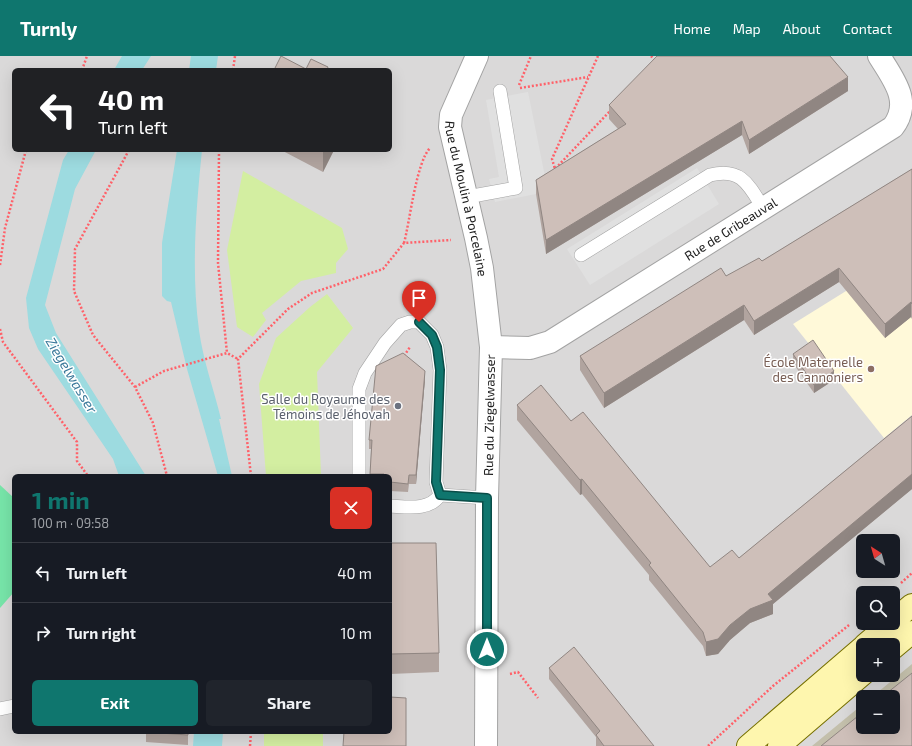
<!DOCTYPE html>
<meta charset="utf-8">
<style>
body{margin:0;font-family:"Exo 2",sans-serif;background:#20242c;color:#f1f3f6;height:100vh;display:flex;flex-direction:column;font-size:15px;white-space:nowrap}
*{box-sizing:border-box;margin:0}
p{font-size:13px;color:#9ea1a6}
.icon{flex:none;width:22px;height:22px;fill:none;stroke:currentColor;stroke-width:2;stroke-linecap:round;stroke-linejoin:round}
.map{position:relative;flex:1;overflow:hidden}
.sheet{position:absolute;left:12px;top:418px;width:380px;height:260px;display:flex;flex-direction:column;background:#171b24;border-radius:6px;box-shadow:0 4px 16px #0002}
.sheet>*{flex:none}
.hud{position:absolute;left:12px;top:12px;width:380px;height:84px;border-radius:6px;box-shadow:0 4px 16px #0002;background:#202124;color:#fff;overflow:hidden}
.needle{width:26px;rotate:323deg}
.buttons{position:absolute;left:856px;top:478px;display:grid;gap:8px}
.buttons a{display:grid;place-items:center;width:44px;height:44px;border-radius:6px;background:#171b24;box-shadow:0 4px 16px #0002;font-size:20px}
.pin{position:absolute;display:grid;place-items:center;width:34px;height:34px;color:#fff;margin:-41px -17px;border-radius:50% 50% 50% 0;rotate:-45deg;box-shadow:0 0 4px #0007}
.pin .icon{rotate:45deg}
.me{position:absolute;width:44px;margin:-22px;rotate:0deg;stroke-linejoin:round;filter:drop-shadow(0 0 3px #0008)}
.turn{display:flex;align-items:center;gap:14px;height:84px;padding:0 20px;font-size:18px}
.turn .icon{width:52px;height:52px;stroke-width:2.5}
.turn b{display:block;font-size:28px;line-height:34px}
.round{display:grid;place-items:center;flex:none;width:42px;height:42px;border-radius:6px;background:#20242c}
.overview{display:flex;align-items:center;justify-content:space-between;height:68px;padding:0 20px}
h1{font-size:24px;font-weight:700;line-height:30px;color:#0f766e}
.cta{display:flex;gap:8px;margin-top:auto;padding:8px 20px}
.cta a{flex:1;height:46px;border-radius:6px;background:#0f766e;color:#fff;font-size:16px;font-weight:700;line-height:46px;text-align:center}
.cta a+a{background:#20242c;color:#f1f3f6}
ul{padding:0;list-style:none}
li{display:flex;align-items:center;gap:12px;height:60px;padding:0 20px;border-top:1px solid #363941}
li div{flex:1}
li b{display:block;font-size:15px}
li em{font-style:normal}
header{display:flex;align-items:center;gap:24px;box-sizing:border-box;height:56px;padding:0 20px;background:#0f766e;color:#fff}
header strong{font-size:19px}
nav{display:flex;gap:22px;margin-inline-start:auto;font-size:14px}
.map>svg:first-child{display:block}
.residential{fill:#dad9d9;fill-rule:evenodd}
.education{fill:#fff9d9}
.construction{fill:#c3bfab}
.grass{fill:#d3eea1}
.pitch{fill:#77e5a9}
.parking{fill:#e0e0e0}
.water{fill:#9ddbe0}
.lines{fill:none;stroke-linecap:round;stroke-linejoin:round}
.lane-casing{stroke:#a3a3a3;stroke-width:14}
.street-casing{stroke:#a3a3a3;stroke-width:24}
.secondary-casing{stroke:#767000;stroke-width:24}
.path{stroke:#ff6169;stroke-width:2.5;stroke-dasharray:2 2;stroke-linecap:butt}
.lane{stroke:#fff;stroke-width:13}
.street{stroke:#fff;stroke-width:22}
.secondary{stroke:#fef6ae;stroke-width:22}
.wall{fill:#b1a49f}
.shaded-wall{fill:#908682}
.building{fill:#cebfb9;stroke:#908682}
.route-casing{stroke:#0a4d48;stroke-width:10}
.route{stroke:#0f766e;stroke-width:7}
.education-dot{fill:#8d6e63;stroke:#fff;stroke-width:1.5}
.worship-dot{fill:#6b7280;stroke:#fff;stroke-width:1.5}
.labels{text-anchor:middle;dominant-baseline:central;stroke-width:3;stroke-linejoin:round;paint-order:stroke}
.street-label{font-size:13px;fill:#1c1c1c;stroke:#fff}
.education-label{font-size:13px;fill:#785e54;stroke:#fff;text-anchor:end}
.worship-label{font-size:13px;fill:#5b616d;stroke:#fff;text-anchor:end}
.water-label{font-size:14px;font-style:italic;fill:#3a799a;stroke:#fff}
</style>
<header>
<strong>Turnly</strong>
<nav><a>Home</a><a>Map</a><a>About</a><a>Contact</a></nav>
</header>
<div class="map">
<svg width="912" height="690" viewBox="0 0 912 690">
<rect width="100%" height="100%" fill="#eee7e0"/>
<path class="residential" d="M0 0H912V690H0ZM14 14H390V94H14ZM14 420H390V676H14ZM863 485H893V515H863ZM863 537H893V567H863ZM863 589H893V619H863ZM863 641H893V671H863Z"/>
<path class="education" d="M912 194V359L884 382 793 268Z"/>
<path class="construction" d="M912 608V690H812L863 648V671H893V641H872Z"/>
<path class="grass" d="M243 115 342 172 348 193 336 207V217L301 225 262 257 266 264 253 281 237 271 227 194Z
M327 238 353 272 317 316 321 420H266L259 328 276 282 310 251Z
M264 676H323V690H264Z"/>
<path class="pitch" d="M0 429 14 442V536L0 552Z"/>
<path class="parking" d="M528 36 547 131 536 138 495 146 489 123 499 121 486 44Z
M697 112 719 148 590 229 567 193Z"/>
<path class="water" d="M122 0H151L142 14H114Z
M191 0H218L216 14H189Z
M69 94H96L75 133 45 249 56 277 146 420H119L113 403 38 293 29 272 26 242 63 104Z
M177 94H202C196 153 191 215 199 274 203 304 214 334 221 363H219L232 420H218L187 313 171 246 167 245 162 240V187Z
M194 676H223L222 690H193Z"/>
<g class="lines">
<g class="lane-casing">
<path id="lane" d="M467 141 516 132 500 35
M581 199 710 119C741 111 749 129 763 152
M359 420V333L365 317 385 287 401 269 410 266H419L432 279 437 291 440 314 436 426 440 439
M440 439 487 442
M390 450C408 451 429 455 440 439
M0 653 14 650"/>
</g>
<g class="street-casing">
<g id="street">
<path id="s1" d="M477 0 451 59 450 71 476 182 482 212 491 291 487 442 486 690"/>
<path id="s2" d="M491 291 530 292 550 286 893 71C912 46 894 24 879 0"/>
</g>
</g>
<g class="secondary-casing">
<path id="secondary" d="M893 565 912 549
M865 589 891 567
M893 592 912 576
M748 690 863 591
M779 690 863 618"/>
</g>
<path class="path" d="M598 0 552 103 555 113 611 54
M651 0 656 5
M82 14 87 0
M233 14 235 0
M519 29 531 0
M520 32 588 21
M129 94 75 193 74 235 93 279 135 331 153 367 167 420
M219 94 218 207 227 297
M404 187C410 165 416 107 430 92
M0 209 5 172 26 94
M0 273 3 286 77 386V405L88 420
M404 300 410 291
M135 331 164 315 227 297 238 303
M251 420 238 303 288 253 312 237 383 213 404 187 451 184
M901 527 912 517
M510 618 518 616 538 642
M250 690 251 676
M708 690 773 630 849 569"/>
<use href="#lane" class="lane"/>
<use href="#street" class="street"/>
<use href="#secondary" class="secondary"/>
</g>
<path class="wall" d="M848 35 749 98 742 79 546 198 536 138V124L618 73 609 63V49Z
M281 94H334L323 116Z
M912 113V263L911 261 885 282 839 226 754 279 744 264 604 352 580 314V300L726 220 762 205Z
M793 298 834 324 814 337 793 307Z
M425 323 416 428H409L408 436 390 435V420H370L371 393H369V384Z
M517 349 571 365 710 511 739 502 912 360V433L773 548V558L750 567 730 584 718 598 706 600 703 590 649 524V519L582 438 580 439 517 364Z
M390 487 439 597V616L390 618Z
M549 612 654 690H596V681L549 623Z
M146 676H188V689L146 686Z"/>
<path class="shaded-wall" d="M848 21V35L749 98V84Z
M742 65V79L546 198V184Z
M324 94H334L323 116V96Z
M839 212V226L754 279V265Z
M911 246V261L885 282V268Z
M744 249V264L604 352V337Z
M425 315V323L416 428V419Z
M834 315V324L814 337V329Z
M912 418V433L773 548V558L750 567 730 584 718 598 706 600V586L730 569Z
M582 423V438L580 439V424Z"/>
<path class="building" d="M281 0 306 13 311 3 328 11 327 14H274Z
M657 0H830L848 21 749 84 742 65 546 184 536 124 626 68 609 49Z
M912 113V248L911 246 885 268 839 212 754 265 744 249 604 337 580 300 721 212 726 220 759 202 762 205Z
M813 284 834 315 814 329 793 298Z
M403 297 425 315 416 419H409L408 428 390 426V420H384V418H370L372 384H369L376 310Z
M541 329 571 365 583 356 710 511 732 494 739 502 912 360V418L768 538 773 544 750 553 730 569 718 583 706 586 703 576 649 509 651 507 582 423 580 424 517 349Z
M390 487H436L439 597 390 598Z
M574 591 654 690H604L596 679 600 675 549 612Z
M912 617V690H821L863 656V671H893V641H882Z
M390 641 406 642V690H343L344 676H390Z
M146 676H188V679Z"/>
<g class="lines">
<g class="route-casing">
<path id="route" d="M419 266 432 279 437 291 440 314 436 426 440 439 487 442V593"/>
</g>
<use href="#route" class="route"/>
</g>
<circle class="education-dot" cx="871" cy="313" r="4"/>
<circle class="worship-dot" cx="398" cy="350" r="4"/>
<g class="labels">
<g class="street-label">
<text stroke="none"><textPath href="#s1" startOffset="150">Rue du Moulin à Porcelaine</textPath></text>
<text stroke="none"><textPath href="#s2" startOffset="273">Rue de Gribeauval</textPath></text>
<text transform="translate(489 359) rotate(-89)">Rue du Ziegelwasser</text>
</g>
<g class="education-label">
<text x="863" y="306">École Maternelle<tspan x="863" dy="15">des Cannoniers</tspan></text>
</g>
<g class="worship-label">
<text x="390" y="343">Salle du Royaume des<tspan x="390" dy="15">Témoins de Jéhovah</tspan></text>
</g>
<g class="water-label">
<text transform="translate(72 319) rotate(59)">Ziegelwasser</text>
</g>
</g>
</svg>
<div class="buttons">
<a><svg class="needle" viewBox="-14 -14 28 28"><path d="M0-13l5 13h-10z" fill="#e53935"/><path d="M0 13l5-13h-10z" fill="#9ea1a6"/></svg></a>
<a><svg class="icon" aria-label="search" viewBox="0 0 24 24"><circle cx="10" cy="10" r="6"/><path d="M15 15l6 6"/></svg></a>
<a>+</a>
<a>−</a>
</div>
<div class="pin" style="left:419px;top:266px;background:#d93025"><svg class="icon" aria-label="arrive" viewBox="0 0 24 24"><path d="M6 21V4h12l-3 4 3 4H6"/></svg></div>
<svg class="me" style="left:487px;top:593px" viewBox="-20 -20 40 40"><circle r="17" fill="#0f766e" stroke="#fff" stroke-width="3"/><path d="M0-11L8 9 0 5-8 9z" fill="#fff"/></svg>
<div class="hud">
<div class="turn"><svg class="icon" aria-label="left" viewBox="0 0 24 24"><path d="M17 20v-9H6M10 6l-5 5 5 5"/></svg><div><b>40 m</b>Turn left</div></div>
</div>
<section class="sheet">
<div class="overview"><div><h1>1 min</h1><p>100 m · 09:58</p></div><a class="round" style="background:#d93025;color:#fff"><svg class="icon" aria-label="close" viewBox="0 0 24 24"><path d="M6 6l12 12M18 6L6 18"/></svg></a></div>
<ul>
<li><svg class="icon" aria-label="left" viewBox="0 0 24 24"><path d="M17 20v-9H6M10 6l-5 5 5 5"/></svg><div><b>Turn left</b></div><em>40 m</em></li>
<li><svg class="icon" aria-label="right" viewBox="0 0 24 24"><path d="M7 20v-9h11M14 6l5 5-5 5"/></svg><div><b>Turn right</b></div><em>10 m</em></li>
</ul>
<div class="cta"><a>Exit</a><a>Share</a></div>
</section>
</div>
